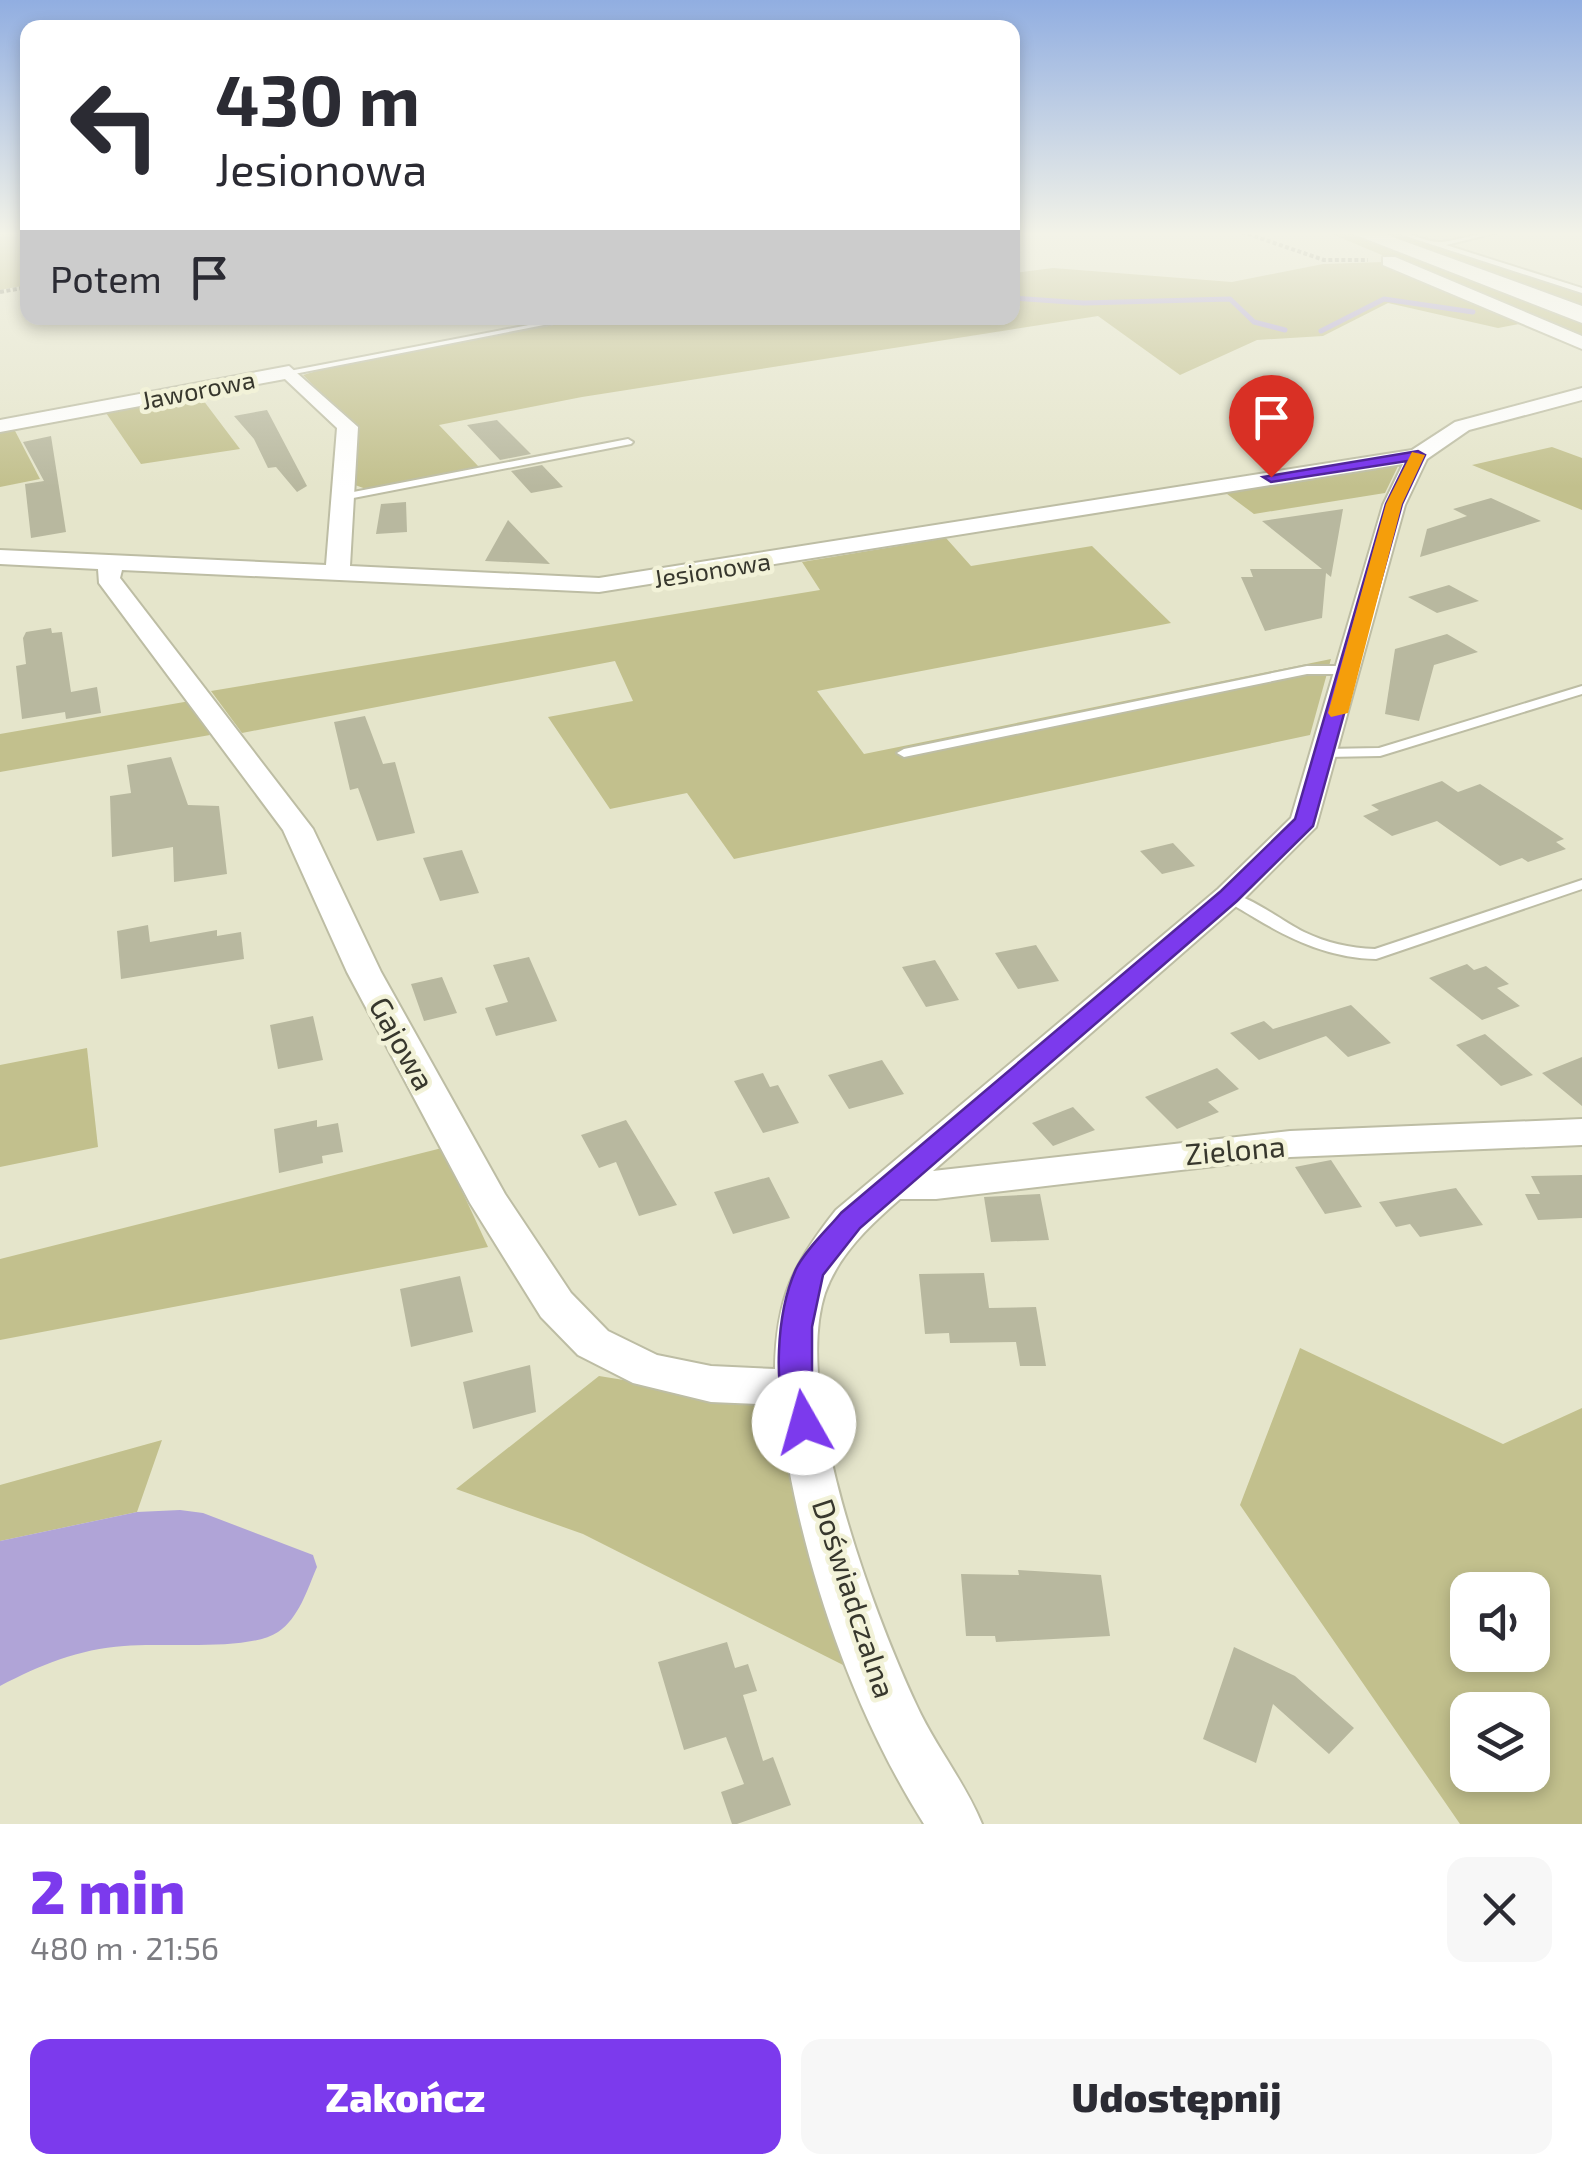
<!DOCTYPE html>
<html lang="pl">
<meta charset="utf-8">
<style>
body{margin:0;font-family:"Exo 2",sans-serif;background:#f7f7f7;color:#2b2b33;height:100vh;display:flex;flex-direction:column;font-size:38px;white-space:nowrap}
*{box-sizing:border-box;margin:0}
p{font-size:32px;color:#7c7c81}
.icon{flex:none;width:55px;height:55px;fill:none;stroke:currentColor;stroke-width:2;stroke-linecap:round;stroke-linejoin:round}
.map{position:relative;height:1824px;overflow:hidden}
.drawer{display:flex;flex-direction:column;background:#fff;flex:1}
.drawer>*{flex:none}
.top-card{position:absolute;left:20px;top:20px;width:1000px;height:305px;border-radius:20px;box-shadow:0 5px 15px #0003;background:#fff;color:#2b2b33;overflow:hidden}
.buttons{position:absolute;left:1450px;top:1572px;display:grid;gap:20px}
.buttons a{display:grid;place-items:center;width:100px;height:100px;border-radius:20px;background:#fff;box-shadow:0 5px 15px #0003;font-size:50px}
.pin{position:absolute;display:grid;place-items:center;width:85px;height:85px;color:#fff;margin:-102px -42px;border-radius:50% 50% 50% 0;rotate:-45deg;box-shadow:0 0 10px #0007}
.pin .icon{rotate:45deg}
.me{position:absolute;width:110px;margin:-55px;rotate:353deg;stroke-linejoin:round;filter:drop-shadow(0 0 8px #0008)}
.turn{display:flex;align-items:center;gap:35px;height:210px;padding:0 30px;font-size:45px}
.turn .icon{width:130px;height:130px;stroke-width:2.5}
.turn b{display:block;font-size:70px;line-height:85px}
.then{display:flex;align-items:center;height:95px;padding:0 30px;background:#0003;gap:20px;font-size:38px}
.round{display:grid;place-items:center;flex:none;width:105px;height:105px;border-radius:20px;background:#f7f7f7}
.headline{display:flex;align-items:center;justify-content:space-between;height:170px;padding:0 30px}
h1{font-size:60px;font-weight:800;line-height:75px;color:#7c3aed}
.action{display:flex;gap:20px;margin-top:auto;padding:20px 30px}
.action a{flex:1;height:115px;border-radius:20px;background:#7c3aed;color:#fff;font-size:40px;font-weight:800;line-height:115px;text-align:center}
.action a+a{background:#f7f7f7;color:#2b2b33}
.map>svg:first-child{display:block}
.green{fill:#c2c08d;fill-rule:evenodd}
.water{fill:#b0a4d7}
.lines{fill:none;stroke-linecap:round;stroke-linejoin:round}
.stream{stroke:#b0a4d7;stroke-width:5}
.building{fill:#b8b89f}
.service-casing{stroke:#bdbda4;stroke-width:4}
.minor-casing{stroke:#bdbda4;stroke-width:4}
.secondary-casing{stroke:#bdbda4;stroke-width:4}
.path{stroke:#949481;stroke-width:4;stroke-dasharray:4 2.5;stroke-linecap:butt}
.service{fill:#fff;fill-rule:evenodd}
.minor{fill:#fff;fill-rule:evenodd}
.secondary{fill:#fff;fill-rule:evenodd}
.route{fill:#7c3aed;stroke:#51269a;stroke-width:2.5}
.slow{fill:#f59e0b}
.labels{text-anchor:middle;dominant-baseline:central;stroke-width:9;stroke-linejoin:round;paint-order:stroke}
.far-street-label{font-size:25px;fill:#37372d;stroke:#f2f2d8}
.street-label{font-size:30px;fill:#37372d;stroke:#f2f2d8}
</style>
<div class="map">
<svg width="1582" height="1824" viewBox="0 0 1582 1824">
<rect width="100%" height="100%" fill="#e5e5cb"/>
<path class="green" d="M0 232H27V285L0 290Z
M1327 232H1350L1582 321V339Z
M1372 232H1391L1582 294V309Z
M1383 262 1519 324 1498 328 1388 303 1323 336 1257 340 1180 375 1098 316 582 397 439 425 479 467 366 489 355 485V427L303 375 344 363 592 318H1012L1013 273 1053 268 1232 282 1323 264Z
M197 392 240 449 141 464 104 410Z
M13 427 40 479 0 487V430Z
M1552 447 1582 458V510L1472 465Z
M1400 462 1385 493 1254 514 1223 491Z
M946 538 971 566 1092 546 1171 623 817 691 864 754 1331 659 1310 735 734 859 687 793 610 809 548 717 633 701 615 661 242 733 211 691 820 590 802 562Z
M190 701 210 735 0 772V734Z
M87 1048 98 1147 0 1167V1065Z
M442 1148 488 1247 0 1340V1259Z
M1300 1348 1503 1444 1582 1408V1824H1460L1240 1505ZM1468 1590H1532V1655H1468ZM1468 1710H1532V1775H1468Z
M599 1376 761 1402 789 1439 859 1673 583 1534 456 1489Z
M162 1440 137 1512 0 1541V1485Z"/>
<path class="water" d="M180 1510 203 1513 313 1555 317 1567C307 1590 299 1618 278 1632 248 1652 162 1642 124 1646 79 1649 40 1665 0 1686V1541L137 1512Z"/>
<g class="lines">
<path class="stream" d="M1012 298 1084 303 1230 299 1254 322 1285 330
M1321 331 1384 299 1473 312"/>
</g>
<path class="building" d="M267 410 307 486 297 492 276 467 268 468 254 439 234 416Z
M497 420 531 454 500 460 467 425Z
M51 436 66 532 31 538 25 484 44 481 23 442Z
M542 465 563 487 531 493 511 471Z
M1491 498 1541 521 1420 557 1427 529 1467 516 1453 509Z
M406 502 407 532 376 534 381 504Z
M1343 509 1331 577 1326 573 1322 618 1265 631 1241 577H1253L1250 569H1322L1262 521Z
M508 520 550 564 485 561Z
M1449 585 1479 601 1437 613 1408 597Z
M51 628 52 633 62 632 71 692 97 687 101 713 66 719 65 712 22 719 16 666 26 664 23 638 26 632Z
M1447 634 1478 652 1434 665 1419 721 1385 714 1395 649Z
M365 716 383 764 395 762 415 833 377 841 358 788 350 790 334 722Z
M171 757 188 805 219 806 227 874 174 882 173 847 112 857 110 796 131 793 127 765Z
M1442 781 1458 792 1480 784 1564 839 1556 842 1566 849 1528 862 1522 858 1500 866 1437 821 1392 836 1363 816 1379 810 1371 805Z
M1173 843 1195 866 1162 874 1140 851Z
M462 850 479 893 440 901 423 858Z
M148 925 150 942 217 930V936L241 932 244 959 121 979 117 931Z
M1036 945 1059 981 1018 989 995 953Z
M529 957 557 1021 496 1036 485 1008 508 1002 493 965Z
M935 960 959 1000 926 1007 902 967Z
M1467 964 1474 970 1486 966 1509 984 1497 988 1520 1006 1482 1020 1429 978Z
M442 977 457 1013 424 1021 411 984Z
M1351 1005 1391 1043 1348 1057 1326 1036 1259 1060 1230 1033 1264 1021 1273 1029Z
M313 1016 323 1060 278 1069 270 1025Z
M1485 1034 1533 1075 1501 1086 1456 1045Z
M1582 1057V1106L1542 1073Z
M882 1060 904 1094 849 1109 828 1075Z
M1217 1068 1239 1089 1208 1102 1219 1112 1177 1129 1145 1097Z
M763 1073 770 1087 778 1085 799 1123 763 1133 734 1081Z
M1073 1107 1095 1130 1053 1146 1032 1123Z
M317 1120V1127L338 1123 343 1152 322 1156 323 1163 279 1173 274 1129Z
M626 1120 677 1205 639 1216 616 1162 599 1168 581 1135Z
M1331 1160 1362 1207 1325 1214 1295 1167Z
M1582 1175V1218L1538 1220 1525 1194H1540L1531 1176Z
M769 1177 790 1218 733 1234 714 1192Z
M1456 1188 1483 1225 1420 1237 1410 1224 1396 1227 1379 1202Z
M1040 1194 1049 1240 991 1242 984 1197Z
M984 1273 989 1308 1036 1307 1046 1366H1020L1016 1342 950 1343 949 1333 925 1334 919 1274Z
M460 1276 473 1332 411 1347 400 1289Z
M530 1365 536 1412 473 1429 463 1382Z
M1018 1570 1101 1575 1110 1636 996 1642 995 1636H966L961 1574 1019 1575Z
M727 1642 735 1668 748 1664 757 1691 743 1695 763 1761 773 1757 791 1805 737 1824H732L721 1792 744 1784 726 1737 684 1750 658 1662Z
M1234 1647 1295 1676 1354 1728 1329 1754 1273 1704 1256 1763 1203 1739Z"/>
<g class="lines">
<g class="service-casing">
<path id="service" d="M1393 232C1410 231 1426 243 1442 242 1461 240 1479 232 1499 232L1446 245 1582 288V293Z
M565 318H580L289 375 284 372Z
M628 439 633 442 631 444 343 500 338 497 343 494Z
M1307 666H1350L1356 670 1350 674H1307L904 757 897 753 904 749Z
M1582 686V694L1380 756 1326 757 1319 753 1326 749 1379 748Z
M1582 880V889L1376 959C1331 958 1293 941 1255 918 1244 911 1231 905 1222 896L1224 893C1244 891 1283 922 1304 932 1327 943 1349 948 1375 949Z"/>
</g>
<g class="minor-casing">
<path id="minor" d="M1383 257H1395L1582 336V349L1383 265Z
M289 366 358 427 350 566 599 578 1412 450 1455 422 1582 388V400L1469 430 1427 459 1405 505 1316 827 1240 903 933 1171 1290 1131 1582 1119V1145L1290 1157 936 1199H900C869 1226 839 1254 825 1293 792 1394 872 1610 916 1704 935 1746 965 1782 982 1824H924C847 1702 797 1547 779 1405L711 1402 633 1383 578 1355 541 1317 470 1203 347 972 283 830 99 583 98 569 0 564V550L326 565 337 428 285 379 0 432V420ZM1403 464 1383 505 1291 818 1218 889 836 1210C793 1264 776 1299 775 1369L711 1366 657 1355 608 1331 571 1293 505 1194 381 972 313 829 120 578 122 570 599 592Z"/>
</g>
<g class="secondary-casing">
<path id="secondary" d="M1348 232H1379L1582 306V323Z"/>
</g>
<path class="path" d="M1242 232 1324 260H1368
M0 292 28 287"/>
<use href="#service" class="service"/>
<use href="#minor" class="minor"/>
<use href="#secondary" class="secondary"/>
</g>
<linearGradient id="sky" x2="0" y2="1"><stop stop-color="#91aee1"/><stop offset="0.48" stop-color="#f3f3e8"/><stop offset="1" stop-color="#f3f3e8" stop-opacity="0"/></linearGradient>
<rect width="1582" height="487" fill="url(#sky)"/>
<path class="route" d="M1418 451 1425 455 1402 504 1313 826 1237 901 860 1228 823 1275 812 1327V1388L819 1423 815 1432 804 1436 792 1432C771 1390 777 1311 796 1269 806 1249 827 1230 841 1213L1221 891 1295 819 1386 504 1407 461 1271 482 1263 477Z"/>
<path class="slow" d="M1412 452 1425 455 1402 504 1348 713 1331 717 1328 713 1386 504Z"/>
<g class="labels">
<g class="far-street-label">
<text transform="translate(198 389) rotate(-11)">Jaworowa</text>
<text transform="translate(712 569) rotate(-9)">Jesionowa</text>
</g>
<g class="street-label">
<text transform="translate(403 1043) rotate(61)">Gajowa</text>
<text transform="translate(1235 1149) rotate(-5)">Zielona</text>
<text transform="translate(855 1598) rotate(72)">Doświadczalna</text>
</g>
</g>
</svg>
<div class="buttons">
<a><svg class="icon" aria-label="sound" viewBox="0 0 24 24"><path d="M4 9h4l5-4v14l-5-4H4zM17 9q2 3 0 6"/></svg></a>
<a><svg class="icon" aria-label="layers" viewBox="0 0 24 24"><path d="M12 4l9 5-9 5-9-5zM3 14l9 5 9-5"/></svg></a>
</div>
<div class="pin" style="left:1271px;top:477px;background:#d93025"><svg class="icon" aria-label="arrive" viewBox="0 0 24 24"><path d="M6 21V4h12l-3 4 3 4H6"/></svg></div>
<svg class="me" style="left:804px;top:1423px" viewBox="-20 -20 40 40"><circle r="19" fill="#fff"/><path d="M0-13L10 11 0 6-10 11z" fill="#7c3aed"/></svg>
<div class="top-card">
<div class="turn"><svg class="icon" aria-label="left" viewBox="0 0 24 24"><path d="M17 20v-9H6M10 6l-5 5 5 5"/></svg><div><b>430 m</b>Jesionowa</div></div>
<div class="then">Potem<svg class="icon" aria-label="arrive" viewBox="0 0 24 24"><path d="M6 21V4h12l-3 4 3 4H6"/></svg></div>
</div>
</div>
<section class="drawer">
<div class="headline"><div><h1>2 min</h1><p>480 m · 21:56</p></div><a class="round"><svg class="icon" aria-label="close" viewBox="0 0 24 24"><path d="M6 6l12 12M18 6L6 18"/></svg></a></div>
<div class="action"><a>Zakończ</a><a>Udostępnij</a></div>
</section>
